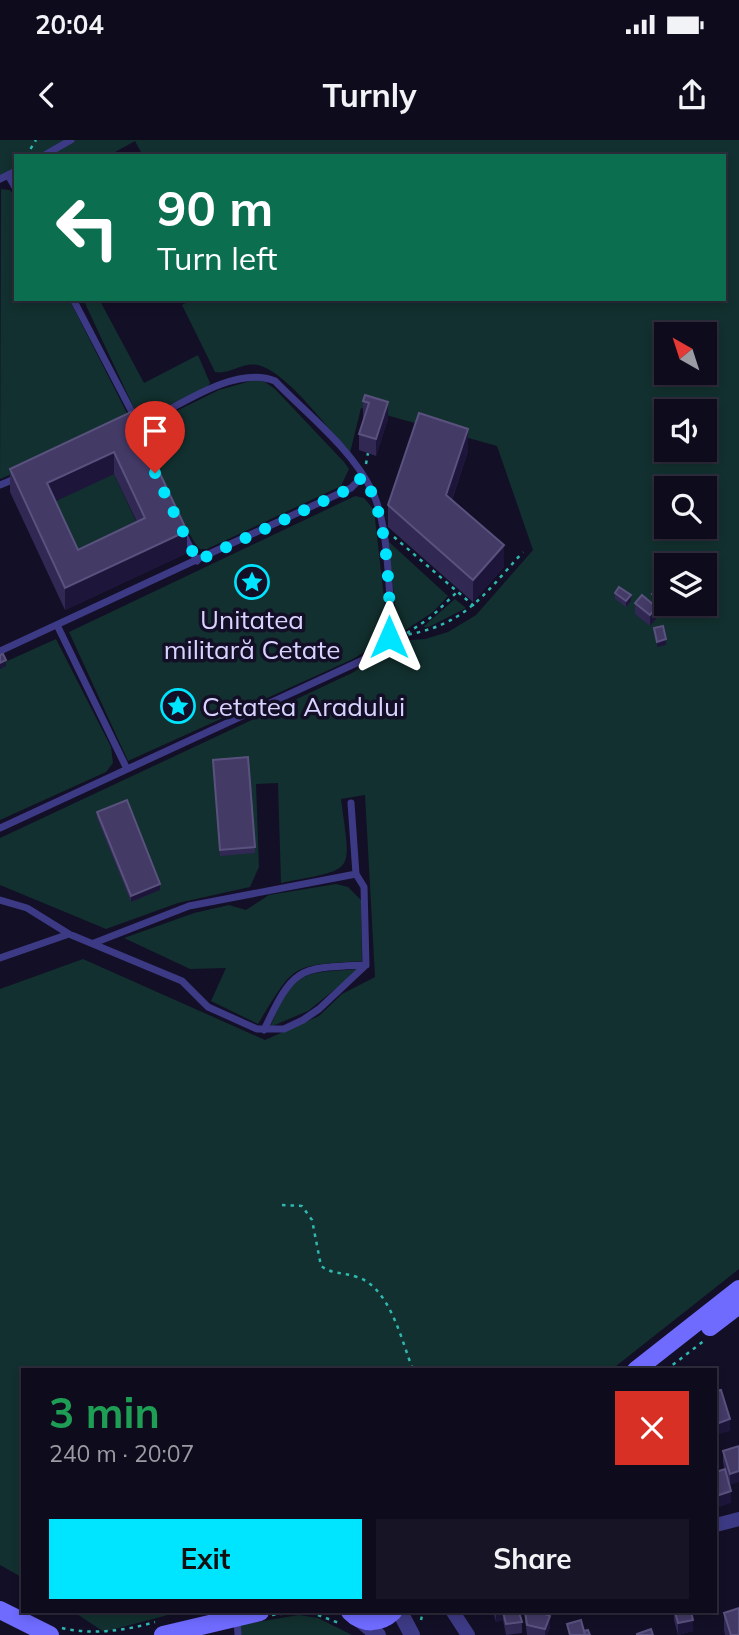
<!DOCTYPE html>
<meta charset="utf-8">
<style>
body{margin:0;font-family:Mulish,sans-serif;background:#171425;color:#f1f3f6;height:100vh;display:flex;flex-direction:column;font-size:26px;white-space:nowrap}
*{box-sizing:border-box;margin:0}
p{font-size:23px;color:#9b9ba3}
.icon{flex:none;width:38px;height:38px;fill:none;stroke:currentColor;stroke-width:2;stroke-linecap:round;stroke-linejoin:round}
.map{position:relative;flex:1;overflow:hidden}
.side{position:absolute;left:21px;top:1228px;width:696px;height:245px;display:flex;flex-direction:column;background:#0e0b1c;border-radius:0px;box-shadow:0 4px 10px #0003,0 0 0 2px #2e2b3b}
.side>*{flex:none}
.hud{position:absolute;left:14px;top:14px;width:712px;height:147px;border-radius:0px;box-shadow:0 4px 10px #0003,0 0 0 2px #2e2b3b;background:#0b6e4f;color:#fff;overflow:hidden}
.needle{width:46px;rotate:321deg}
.buttons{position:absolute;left:654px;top:182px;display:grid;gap:14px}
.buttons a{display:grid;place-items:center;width:63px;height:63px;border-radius:0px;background:#0e0b1c;box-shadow:0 4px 10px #0003,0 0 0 2px #2e2b3b;font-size:35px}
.pin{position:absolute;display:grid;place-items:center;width:60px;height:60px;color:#fff;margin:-72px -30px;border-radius:50% 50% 50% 0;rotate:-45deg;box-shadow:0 0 7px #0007}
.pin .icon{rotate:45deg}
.me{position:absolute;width:77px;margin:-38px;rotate:0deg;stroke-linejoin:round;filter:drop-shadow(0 0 5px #0008)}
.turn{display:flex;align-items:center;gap:24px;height:147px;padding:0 28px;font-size:32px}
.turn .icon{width:91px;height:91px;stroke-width:2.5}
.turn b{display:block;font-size:49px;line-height:60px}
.round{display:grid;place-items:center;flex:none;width:74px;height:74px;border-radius:0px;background:#171425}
.summary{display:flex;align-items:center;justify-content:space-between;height:119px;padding:0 28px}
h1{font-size:42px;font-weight:700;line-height:52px;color:#1e9e55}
.cta{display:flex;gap:14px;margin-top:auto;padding:14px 28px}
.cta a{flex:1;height:80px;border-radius:0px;background:#00e5ff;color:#111;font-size:28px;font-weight:700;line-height:80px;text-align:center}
.cta a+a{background:#171425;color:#f1f3f6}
.status{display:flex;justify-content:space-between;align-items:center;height:49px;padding:0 35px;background:#0e0b1c;direction:ltr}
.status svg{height:19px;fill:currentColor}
header{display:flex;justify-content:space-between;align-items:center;height:91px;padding:0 28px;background:#0e0b1c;font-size:32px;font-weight:700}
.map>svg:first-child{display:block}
.green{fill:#12302f;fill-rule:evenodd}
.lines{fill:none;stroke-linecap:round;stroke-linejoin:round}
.path{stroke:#2fb8b0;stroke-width:2.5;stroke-dasharray:3.5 5;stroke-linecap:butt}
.service{stroke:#3d3a85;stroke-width:7}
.minor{stroke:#3d3a85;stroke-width:14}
.tertiary{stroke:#3d3a85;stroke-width:16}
.secondary{stroke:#6f6bff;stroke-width:18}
.wall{fill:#312854;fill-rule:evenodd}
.shaded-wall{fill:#1d163a}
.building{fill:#433a66;stroke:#5a527e;stroke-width:2;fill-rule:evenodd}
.route{stroke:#00e5ff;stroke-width:12;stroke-dasharray:0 21.6}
.labels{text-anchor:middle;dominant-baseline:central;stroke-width:7;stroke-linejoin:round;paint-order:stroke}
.poi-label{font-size:26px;fill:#d9d4ff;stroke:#130f26}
</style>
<div class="status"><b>20:04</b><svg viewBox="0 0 49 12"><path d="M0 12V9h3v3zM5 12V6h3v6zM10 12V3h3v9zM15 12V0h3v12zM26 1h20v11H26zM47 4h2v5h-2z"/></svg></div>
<header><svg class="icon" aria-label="back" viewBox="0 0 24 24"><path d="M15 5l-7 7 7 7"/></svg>Turnly<svg class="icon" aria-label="share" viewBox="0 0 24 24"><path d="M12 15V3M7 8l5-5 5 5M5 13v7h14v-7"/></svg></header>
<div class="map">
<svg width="739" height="1495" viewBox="0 0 739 1495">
<rect width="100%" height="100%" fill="#130f26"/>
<path class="green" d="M0 0H739V1129L611 1230H23V1438L0 1425V849L83 819 265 900 319 876 342 854 375 837 365 655 341 659C351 736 357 728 281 743L278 643 256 644 259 727 250 747 178 763 106 789 0 745V698L354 532 396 501 425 499 448 492 476 475 533 410 497 306 361 268 350 313C329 290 287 232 258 225 242 222 229 235 215 232L182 165 193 159H724V16H143L135 1 108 16H16V34L0 36ZM667 194H705V233H667ZM667 271H705V310H667ZM667 348H705V387H667ZM667 425H705V464H667Z
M1 49 10 50 16 58V159H69L130 279 120 289 0 339Z
M83 159H99L144 243 198 215 210 243 207 248 139 279Z
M254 240 265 242 275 249 344 322 349 329 341 346 207 409H200C189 400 141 302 142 288L219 250Z
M114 334 145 400 78 432 47 365Z
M355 356 364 358 374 370 387 484C379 503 370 509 353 519L128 621 69 492Z
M388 401 448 456 433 472 404 491 399 490 397 484Z
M455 459 466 468 429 487H423Z
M56 499 111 607 113 623 106 632 0 680V529L5 522Z
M336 744 348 747 361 760 362 821C290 826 296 822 258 884L211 861 226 828 190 829 124 798 194 773 229 765 246 770 269 755Z
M360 829 308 871 270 887C295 830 301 833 360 829Z
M74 1472H179L104 1492Z
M299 1475 318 1478 352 1495H241L239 1485Z"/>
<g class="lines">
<path class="path" d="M26 16 36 0
M366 324 368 313
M394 397 474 466
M407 493 430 478 457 452
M400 496C464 486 481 458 523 412
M282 1065 302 1066 312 1080 321 1126C334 1135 343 1132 357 1137 390 1147 402 1202 413 1230
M666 1230 705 1200
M310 1472 339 1483
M272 1475 295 1472
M421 1480 423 1472
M62 1488C92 1495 124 1491 155 1482"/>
<path class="service" d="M43 16 71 0
M8 35 16 49
M0 39 16 31
M73 159 133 274 134 284
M0 345 17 338
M183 393 197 421
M57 485 127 629
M0 511 351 348 363 336
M0 688 363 520 389 497 392 485C388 446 389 385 372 351 352 309 307 274 275 241 234 223 170 272 131 290
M0 760 27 768 69 794 182 841 208 867 257 889H284L303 880 319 869 366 825 364 747 356 734 351 663
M94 803 189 766 356 734
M0 818 69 794
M264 890C294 826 298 828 366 825
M237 1479 238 1495"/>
<path class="minor" d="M716 1385 739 1379
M453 1472 468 1495"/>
<path class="tertiary" d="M400 1472 412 1495
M359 1479 378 1495"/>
<path class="secondary" d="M710 1187 739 1165
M636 1230 739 1149
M0 1470 50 1495
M350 1472C363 1485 380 1484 393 1472
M163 1495 260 1472"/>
</g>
<path class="wall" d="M365 255 388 279 376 316 359 310V294L364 278H363V261Z
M131 272 187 413 65 470 10 352V329ZM114 334 137 382 78 410 55 361Z
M468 311 452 360 504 427 473 462 388 387V365Z
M615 453 631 461 626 467 615 459Z
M652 454 662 460 657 465 652 460Z
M635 463 656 479 650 486 635 474Z
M213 626 255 707V713L220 716Z
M97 672 160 750 131 762 97 678Z
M739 1306 730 1345 731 1363 723 1322V1311Z
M493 1472H519L522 1482V1493L506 1495 503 1480 496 1482Z
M521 1472H540L550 1487 547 1495H527L524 1472Z
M674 1472H691L693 1491 678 1495 674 1480Z
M724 1473 739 1495H725L724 1490Z"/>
<path class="shaded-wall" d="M388 262V279L376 316V299Z
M468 289V311L446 377V355Z
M114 312V334L47 365V343Z
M187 391V413L65 470V448Z
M504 405V427L473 462V440Z
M662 454V460L657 465V459Z
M631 455V461L626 467V461Z
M656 467V479L650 486V475Z
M666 499V505L657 507V502Z
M6 520V526L0 529V523Z
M160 744V750L131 762V756Z
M730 1279V1291L716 1295V1284Z
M739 1331V1342L730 1345V1334Z
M731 1351V1363L716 1368V1356Z
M496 1472H503V1480L496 1482Z
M550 1476V1487L547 1495H545V1489Z
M693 1480V1491L678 1495V1483Z"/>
<path class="building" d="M365 255 388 262 376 299 359 294 369 263 363 261Z
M131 272 187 391 65 448 10 329ZM114 312 145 378 78 410 47 343Z
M419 273 468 289 446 355 504 405 473 440 388 365Z
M619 447 631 455 626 461 615 453Z
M657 449 662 454 657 459 652 454Z
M642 455 656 467 650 475 635 463Z
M663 486 666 499 657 502 654 488Z
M3 514 6 520 0 523V515Z
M248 617 255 707 220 710 213 620Z
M127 660 160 744 131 756 97 672Z
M721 1250 730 1279 716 1284V1251Z
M739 1306V1331L730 1334 723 1311Z
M725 1329 731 1351 716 1356V1332Z
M739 1468V1495H731L724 1473Z
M503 1472H519L522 1482 506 1484Z
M525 1472H540L550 1476 545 1489 527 1485Z
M675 1472H691L693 1480 678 1483Z
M581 1480 585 1495H570L567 1484Z
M651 1489 653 1495H637V1494Z
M588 1490 590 1495H585L584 1491Z"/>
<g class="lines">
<path class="route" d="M155 333 197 421 351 348 363 336C389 378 387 437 391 485L389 497"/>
</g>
<defs>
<g id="sight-ring" transform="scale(1.75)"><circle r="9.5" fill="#130f26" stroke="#00e5ff" stroke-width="1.5"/><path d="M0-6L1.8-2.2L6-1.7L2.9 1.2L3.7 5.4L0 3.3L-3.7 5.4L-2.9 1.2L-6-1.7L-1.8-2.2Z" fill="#00e5ff"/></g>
</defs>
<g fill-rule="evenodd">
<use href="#sight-ring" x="252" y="442"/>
<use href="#sight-ring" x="178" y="566"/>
</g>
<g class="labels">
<g class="poi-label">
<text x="252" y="479">Unitatea<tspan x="252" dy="30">militară Cetate</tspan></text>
<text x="202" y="566" text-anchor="start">Cetatea Aradului</text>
</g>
</g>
</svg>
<div class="buttons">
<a><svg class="needle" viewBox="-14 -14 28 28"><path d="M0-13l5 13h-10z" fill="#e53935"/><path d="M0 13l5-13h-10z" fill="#9b9ba3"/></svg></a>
<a><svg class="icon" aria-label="sound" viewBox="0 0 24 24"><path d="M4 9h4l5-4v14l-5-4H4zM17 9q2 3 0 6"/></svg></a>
<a><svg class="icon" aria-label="search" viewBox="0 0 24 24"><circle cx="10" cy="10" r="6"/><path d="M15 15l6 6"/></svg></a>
<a><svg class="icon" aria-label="layers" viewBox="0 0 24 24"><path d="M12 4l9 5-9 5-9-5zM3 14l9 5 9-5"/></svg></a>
</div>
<div class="pin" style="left:155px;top:333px;background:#d93025"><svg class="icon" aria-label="arrive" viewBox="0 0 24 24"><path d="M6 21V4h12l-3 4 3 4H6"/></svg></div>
<svg class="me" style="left:389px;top:497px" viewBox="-20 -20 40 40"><path d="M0-17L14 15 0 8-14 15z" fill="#00e5ff" stroke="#fff" stroke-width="4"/></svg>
<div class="hud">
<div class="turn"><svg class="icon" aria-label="left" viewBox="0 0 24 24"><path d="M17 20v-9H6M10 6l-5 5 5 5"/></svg><div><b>90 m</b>Turn left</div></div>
</div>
<section class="side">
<div class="summary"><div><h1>3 min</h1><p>240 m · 20:07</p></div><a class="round" style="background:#d93025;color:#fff"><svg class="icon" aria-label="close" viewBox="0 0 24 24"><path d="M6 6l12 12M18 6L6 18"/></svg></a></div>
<div class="cta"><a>Exit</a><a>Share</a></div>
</section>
</div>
